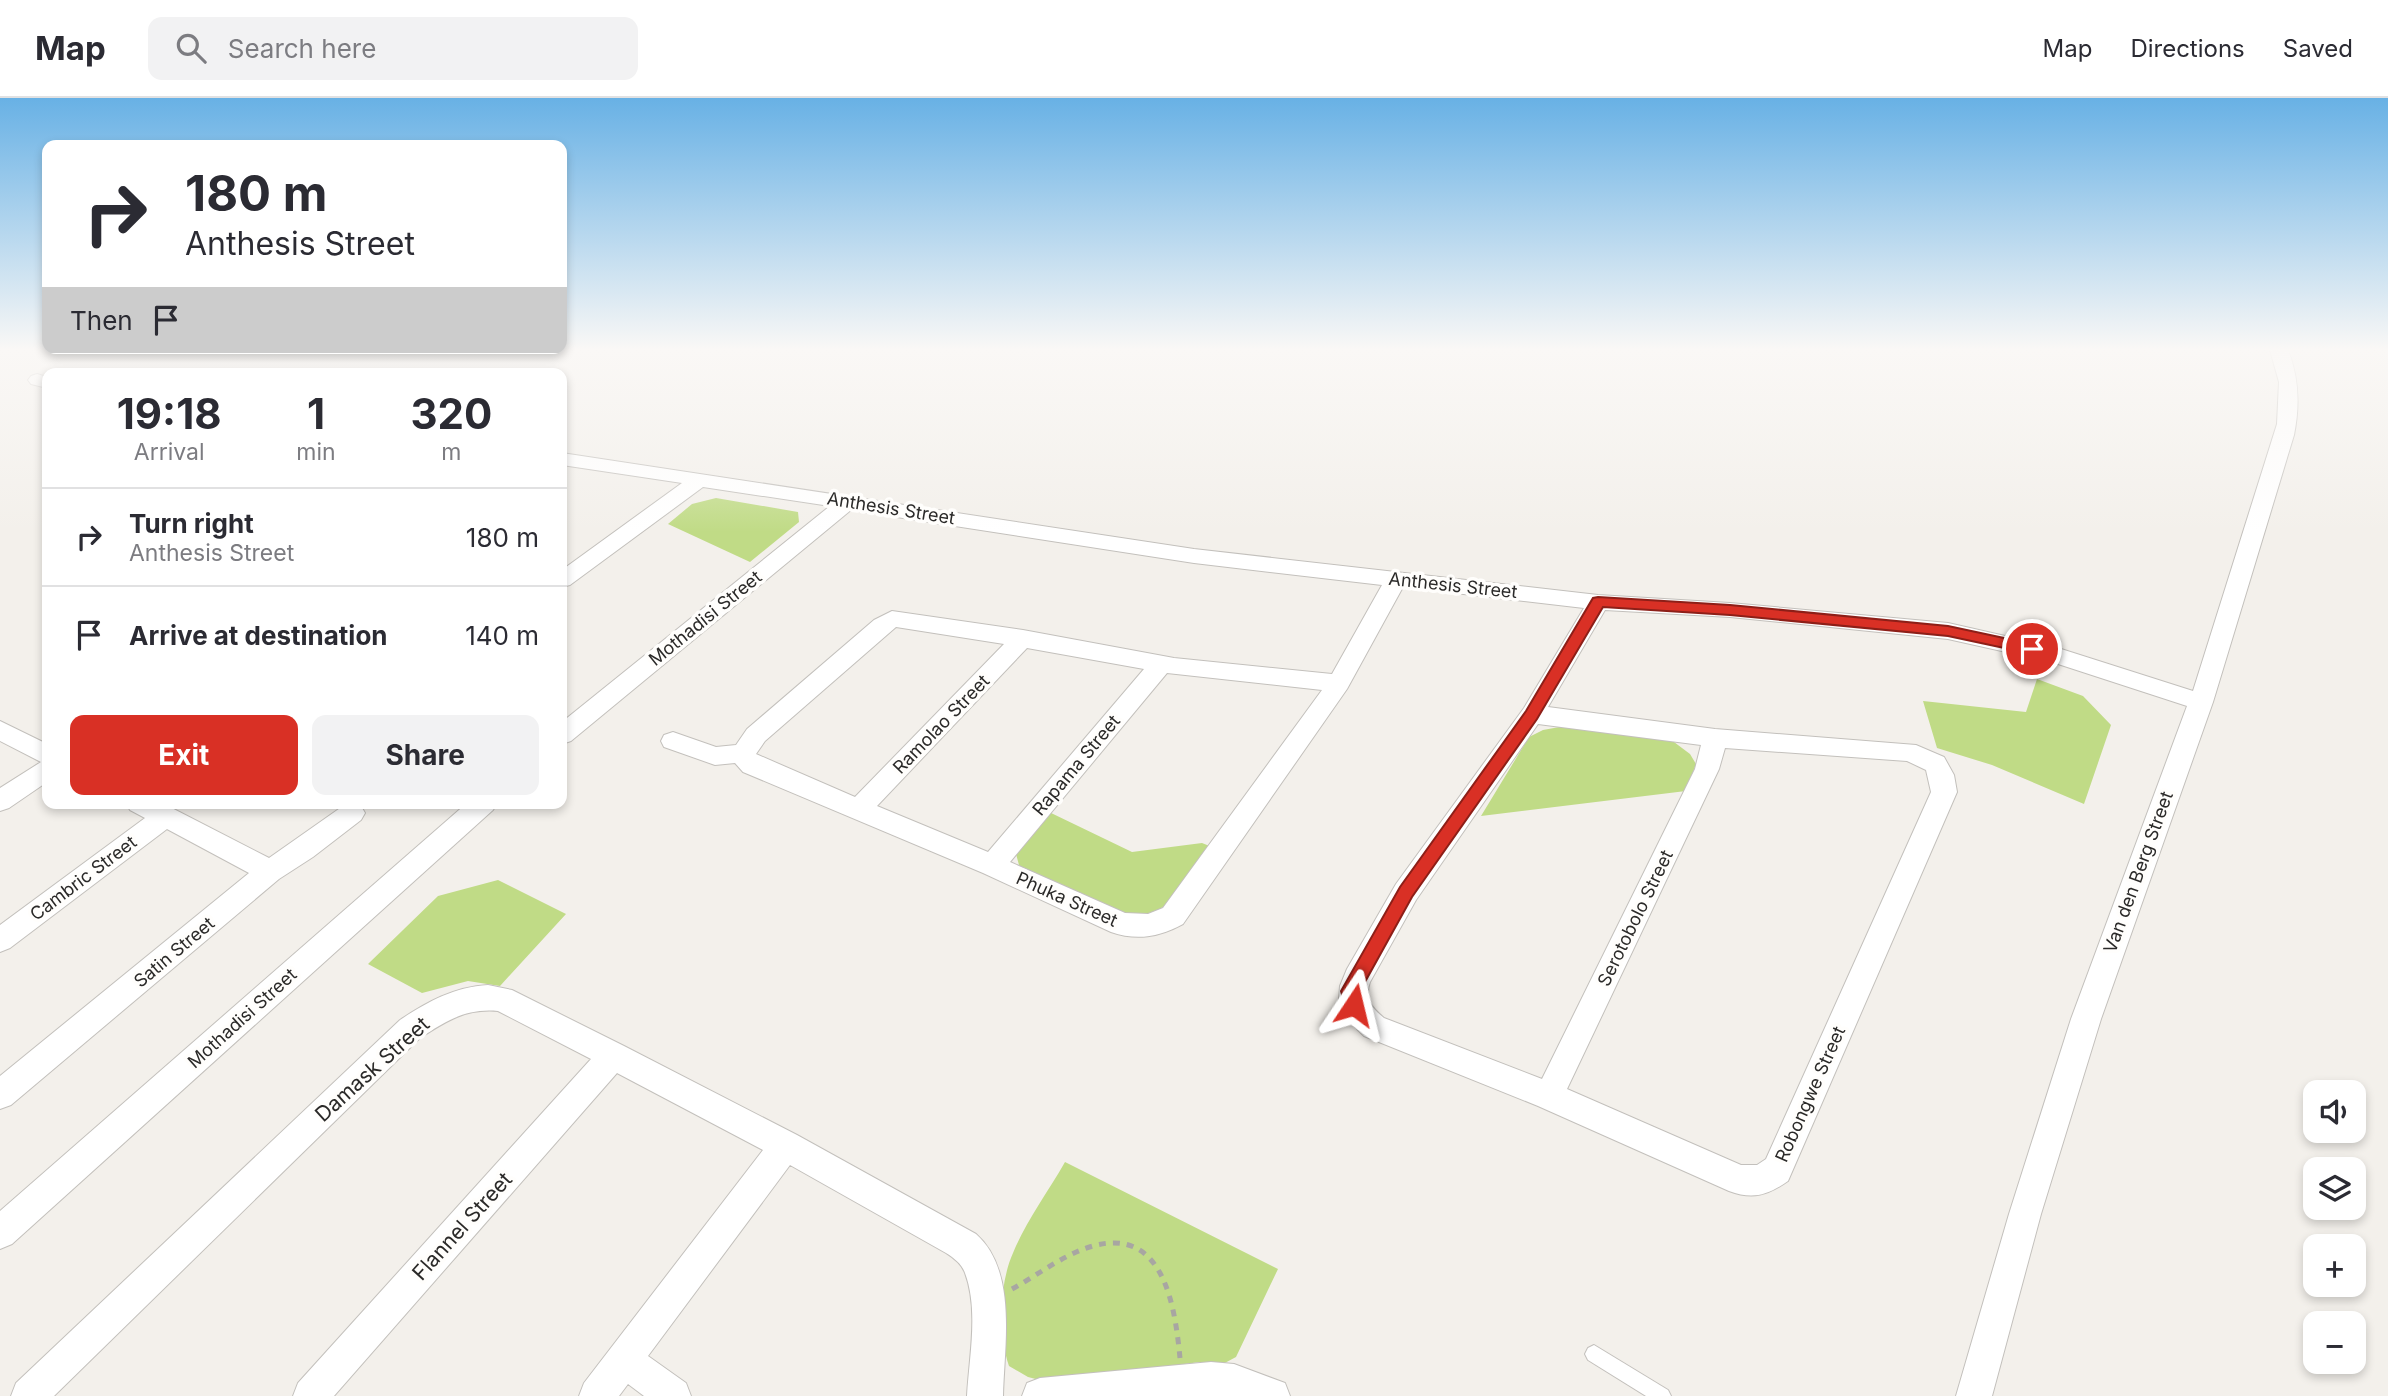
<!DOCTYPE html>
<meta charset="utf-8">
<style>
body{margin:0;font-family:Inter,sans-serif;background:#f2f2f3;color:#2b2b33;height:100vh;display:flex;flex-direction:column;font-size:26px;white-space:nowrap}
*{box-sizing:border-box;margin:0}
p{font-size:23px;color:#7c7c81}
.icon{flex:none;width:38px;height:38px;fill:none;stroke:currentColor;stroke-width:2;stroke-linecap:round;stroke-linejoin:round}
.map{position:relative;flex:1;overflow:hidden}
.drawer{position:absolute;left:42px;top:270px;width:525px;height:441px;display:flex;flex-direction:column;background:#fff;border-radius:14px;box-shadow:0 4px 10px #0003}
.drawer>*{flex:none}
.hud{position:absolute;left:42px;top:42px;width:525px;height:214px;border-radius:14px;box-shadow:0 4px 10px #0003;background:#fff;color:#2b2b33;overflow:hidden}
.controls{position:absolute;left:2303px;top:982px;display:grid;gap:14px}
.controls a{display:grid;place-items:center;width:63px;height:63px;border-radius:14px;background:#fff;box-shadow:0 4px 10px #0003;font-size:35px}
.pin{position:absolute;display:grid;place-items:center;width:60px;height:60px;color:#fff;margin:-30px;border:4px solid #fff;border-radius:50%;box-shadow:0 2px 7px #0007}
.me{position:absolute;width:77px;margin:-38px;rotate:10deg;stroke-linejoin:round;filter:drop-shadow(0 0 5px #0008)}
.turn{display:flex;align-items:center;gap:24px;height:147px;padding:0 28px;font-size:32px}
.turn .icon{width:91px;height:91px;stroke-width:2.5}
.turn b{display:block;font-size:49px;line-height:60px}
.then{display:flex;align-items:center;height:66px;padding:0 28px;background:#0003;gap:14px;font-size:26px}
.eta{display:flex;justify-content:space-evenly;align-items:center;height:119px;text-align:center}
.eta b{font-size:42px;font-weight:700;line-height:49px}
.primary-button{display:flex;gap:14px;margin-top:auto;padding:14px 28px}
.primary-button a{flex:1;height:80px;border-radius:14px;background:#d93025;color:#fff;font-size:28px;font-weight:700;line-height:80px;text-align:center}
.primary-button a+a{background:#f2f2f3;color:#2b2b33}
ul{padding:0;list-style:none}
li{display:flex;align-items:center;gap:21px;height:98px;padding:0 28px;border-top:2px solid #e1e1e2}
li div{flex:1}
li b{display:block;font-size:26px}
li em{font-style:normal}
header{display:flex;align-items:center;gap:42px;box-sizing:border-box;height:98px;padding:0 35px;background:#fff;border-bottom:2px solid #e1e1e2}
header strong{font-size:33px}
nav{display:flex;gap:38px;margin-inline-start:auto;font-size:24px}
.search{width:490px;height:63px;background:#f2f2f3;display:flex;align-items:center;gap:18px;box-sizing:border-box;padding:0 24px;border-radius:14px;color:#7c7c81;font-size:26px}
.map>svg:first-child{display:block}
.green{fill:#c0db86}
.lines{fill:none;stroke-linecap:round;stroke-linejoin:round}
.service-casing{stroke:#c3c0bc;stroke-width:2}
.minor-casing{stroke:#c3c0bc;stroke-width:2}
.path{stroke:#a8a6a2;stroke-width:5;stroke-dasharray:7 7;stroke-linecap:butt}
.service{fill:#fff;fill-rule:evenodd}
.minor{fill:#fff;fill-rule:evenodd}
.route{fill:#d93025;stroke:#8d1f18;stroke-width:2}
.labels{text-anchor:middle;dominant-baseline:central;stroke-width:7;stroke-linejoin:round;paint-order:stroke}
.street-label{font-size:18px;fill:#2b2a29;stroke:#fffefc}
.near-street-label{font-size:21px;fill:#2b2a29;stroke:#fffefc}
</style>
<header>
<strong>Map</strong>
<div class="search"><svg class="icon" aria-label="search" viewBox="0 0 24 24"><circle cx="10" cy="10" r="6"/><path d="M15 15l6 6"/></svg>Search here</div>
<nav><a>Map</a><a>Directions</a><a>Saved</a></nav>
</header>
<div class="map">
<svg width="2388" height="1298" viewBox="0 0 2388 1298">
<rect width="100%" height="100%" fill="#f3f0eb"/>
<path class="green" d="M716 400 798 414 799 424 750 464 668 426 692 406Z
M2037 581 2083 598 2111 627 2084 706 1992 667 1937 650 1923 603 2026 614Z
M1565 628 1670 641 1690 656 1696 666 1686 693 1481 718 1529 639 1543 632Z
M1049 714 1132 754 1202 745 1212 749C1201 763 1172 804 1160 811 1125 831 1062 790 1029 775L1019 767 1016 756Z
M498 782 566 816 500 888 468 883 422 895 368 866 438 798Z
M1065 1064 1278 1171 1236 1259 1221 1267 1200 1264 1047 1284 1028 1279 1009 1268C998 1236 999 1186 1013 1155 1026 1123 1048 1094 1065 1064Z"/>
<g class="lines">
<g class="service-casing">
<path id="service" d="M1594 1247 1668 1292 1671 1298H1646L1588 1262 1585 1256 1588 1250Z"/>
</g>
<g class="minor-casing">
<path id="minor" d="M2270 252H2288C2299 280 2300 307 2294 337L2213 604 2101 921 2041 1116 1992 1298H1956L2009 1116 2071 921 2187 608 2055 565 1948 541 1730 519 1605 512 1548 609 1715 631 1916 647 1944 659 1954 677 1957 694 1788 1083C1768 1097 1753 1102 1729 1093L1538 1008 1364 938 1348 922 1339 901 1340 888 1347 871 1396 786 1524 610 1584 510 1403 489 1347 591 1183 826C1159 839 1137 843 1111 834L983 775 743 674 735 665 715 667 664 649 661 643 664 637 673 634 716 649 736 647 747 631 874 522 892 513 1023 532 1174 560 1332 576 1382 487 1194 465 851 412 571 643 562 646V624L830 408 703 389 570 487 562 489V472L682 385 562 367V355L1194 451 1598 497 1730 505 1948 525 2058 550 2193 593 2277 326 2279 284ZM896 529 1004 546 855 699 756 656 765 643ZM1027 550 1144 571 988 754 877 708ZM1167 575 1322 592 1163 810 1148 816 1125 815 1010 764ZM1538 626 1701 647 1695 671 1542 981 1384 920C1371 909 1364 901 1370 884L1416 802ZM1725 650 1907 663 1926 672 1931 694 1766 1061 1757 1067H1741L1567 991 1719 671Z
M37 276 47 279V290L31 286 28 282 31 278Z
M0 623 47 646V684L9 710 0 713V690L41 664 0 643Z
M126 705H162L269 760 343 708 351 705 361 708 365 715 361 722 313 759 279 781 11 1007 0 1011V978L249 775 167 731 10 850 0 854V827L145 720 130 712Z
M467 705H497L493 712 12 1146 0 1151V1113Z
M488 887 512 892 624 948 797 1037 976 1136C1018 1173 1004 1249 1003 1298H967C969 1260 979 1212 965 1175 962 1166 954 1160 946 1155L790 1067 648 1258 686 1285 691 1298H644L628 1286 619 1298H579L584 1285 763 1052 617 975 334 1298H293L298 1285 591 961 498 913C466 910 446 923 420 940L54 1298H11L16 1285 400 922C427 904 454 889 488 887Z
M1211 1264 1234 1266 1285 1285 1290 1298H1022L1027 1285 1040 1280Z"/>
</g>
<path class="path" d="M1012 1191C1038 1177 1064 1156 1093 1148 1164 1128 1175 1209 1180 1260"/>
<use href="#service" class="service"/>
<use href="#minor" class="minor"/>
</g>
<linearGradient id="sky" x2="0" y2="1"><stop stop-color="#68b1e5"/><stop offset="0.58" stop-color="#faf8f6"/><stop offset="1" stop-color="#faf8f6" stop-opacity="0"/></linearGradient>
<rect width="2388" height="434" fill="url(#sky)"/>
<path class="route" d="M1598 499 1730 507 1948 528 2032 546 2040 551 2032 556 1948 538 1730 517 1603 509 1537 621 1412 799 1360 893 1363 907 1360 913 1354 916 1347 913 1341 893 1400 789 1526 613 1593 500Z"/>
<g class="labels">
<g class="street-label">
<text transform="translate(891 410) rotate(9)">Anthesis Street</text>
<text transform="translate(1453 487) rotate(6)">Anthesis Street</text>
<text transform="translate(705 520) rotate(-39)">Mothadisi Street</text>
<text transform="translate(941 626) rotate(-46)">Ramolao Street</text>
<text transform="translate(1076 667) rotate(-50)">Rapama Street</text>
<text transform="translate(2138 774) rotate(-70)">Van den Berg Street</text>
<text transform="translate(83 780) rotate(-37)">Cambric Street</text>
<text transform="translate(1067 801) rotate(24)">Phuka Street</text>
<text transform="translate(1635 820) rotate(-64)">Serotobolo Street</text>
<text transform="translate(174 854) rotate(-40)">Satin Street</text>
<text transform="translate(242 920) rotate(-42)">Mothadisi Street</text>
<text transform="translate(1810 996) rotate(-66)">Robongwe Street</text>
</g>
<g class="near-street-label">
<text transform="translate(372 971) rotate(-42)">Damask Street</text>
<text transform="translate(462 1128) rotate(-48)">Flannel Street</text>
</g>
</g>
</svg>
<div class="controls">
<a><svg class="icon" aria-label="sound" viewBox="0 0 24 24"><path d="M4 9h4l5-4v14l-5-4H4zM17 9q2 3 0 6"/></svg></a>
<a><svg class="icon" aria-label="layers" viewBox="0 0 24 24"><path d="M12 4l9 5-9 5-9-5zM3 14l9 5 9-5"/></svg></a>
<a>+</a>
<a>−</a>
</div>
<div class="pin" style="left:2032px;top:551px;background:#d93025"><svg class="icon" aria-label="arrive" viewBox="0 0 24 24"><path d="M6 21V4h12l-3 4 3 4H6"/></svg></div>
<svg class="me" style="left:1354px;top:907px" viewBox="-20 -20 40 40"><path d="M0-17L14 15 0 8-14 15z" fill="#d93025" stroke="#fff" stroke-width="4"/></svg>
<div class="hud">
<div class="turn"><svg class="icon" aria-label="right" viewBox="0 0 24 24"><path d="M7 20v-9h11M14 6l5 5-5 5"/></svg><div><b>180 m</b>Anthesis Street</div></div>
<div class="then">Then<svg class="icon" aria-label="arrive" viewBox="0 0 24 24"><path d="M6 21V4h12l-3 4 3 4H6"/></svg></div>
</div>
<section class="drawer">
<div class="eta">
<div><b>19:18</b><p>Arrival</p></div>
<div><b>1</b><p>min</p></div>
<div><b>320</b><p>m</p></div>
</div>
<ul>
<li><svg class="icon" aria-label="right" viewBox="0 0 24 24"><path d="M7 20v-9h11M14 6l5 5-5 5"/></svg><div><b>Turn right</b><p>Anthesis Street</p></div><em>180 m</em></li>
<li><svg class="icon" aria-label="arrive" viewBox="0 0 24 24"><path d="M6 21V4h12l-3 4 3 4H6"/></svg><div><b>Arrive at destination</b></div><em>140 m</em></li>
</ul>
<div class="primary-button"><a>Exit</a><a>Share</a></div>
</section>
</div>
